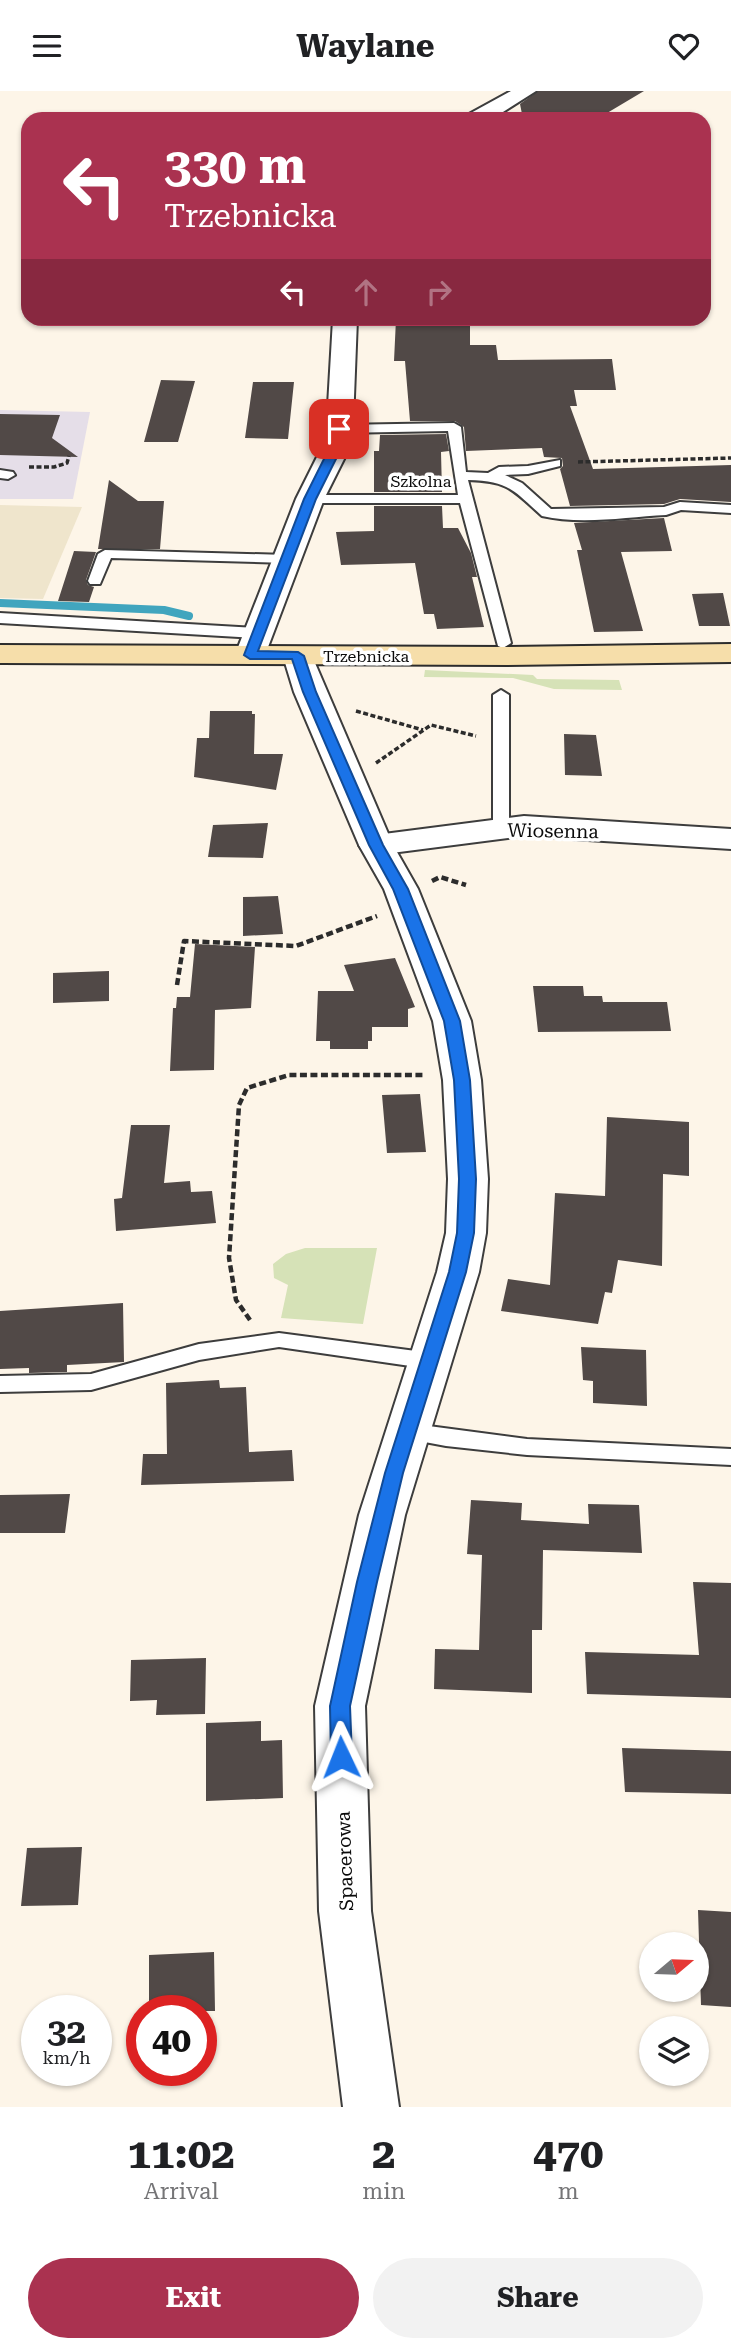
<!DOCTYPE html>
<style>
body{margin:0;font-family:"Roboto Serif",serif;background:#f2f2f2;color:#202124;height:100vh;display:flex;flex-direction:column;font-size:26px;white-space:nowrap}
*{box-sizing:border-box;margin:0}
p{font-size:23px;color:#757577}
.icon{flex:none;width:38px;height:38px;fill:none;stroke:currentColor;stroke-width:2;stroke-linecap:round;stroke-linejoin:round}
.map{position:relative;height:2016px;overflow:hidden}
.drawer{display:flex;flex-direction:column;background:#fff;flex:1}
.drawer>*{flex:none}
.guide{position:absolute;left:21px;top:21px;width:690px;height:214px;border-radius:21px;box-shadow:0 2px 5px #0004;background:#aa3250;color:#fff;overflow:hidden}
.needle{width:46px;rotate:71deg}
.controls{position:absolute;left:639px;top:1841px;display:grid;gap:14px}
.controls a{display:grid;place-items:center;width:70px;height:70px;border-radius:50%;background:#fff;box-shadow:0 2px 5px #0004;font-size:35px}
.speed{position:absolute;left:21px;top:1904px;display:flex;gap:14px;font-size:35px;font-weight:700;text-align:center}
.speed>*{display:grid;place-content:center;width:91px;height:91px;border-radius:50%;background:#fff;box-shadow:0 2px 5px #0004;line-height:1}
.speed small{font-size:18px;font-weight:400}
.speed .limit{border:10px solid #d22;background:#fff;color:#111}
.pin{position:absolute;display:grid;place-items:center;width:60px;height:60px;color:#fff;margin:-30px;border-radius:14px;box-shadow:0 4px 10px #0006}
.me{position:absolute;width:77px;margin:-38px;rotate:358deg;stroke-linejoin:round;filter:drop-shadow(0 0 5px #0008)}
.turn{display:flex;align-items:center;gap:24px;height:147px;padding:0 28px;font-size:32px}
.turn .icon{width:91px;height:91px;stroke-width:2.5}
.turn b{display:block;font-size:49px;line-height:60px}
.lanes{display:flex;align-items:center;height:66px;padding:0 28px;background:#0003;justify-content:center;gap:35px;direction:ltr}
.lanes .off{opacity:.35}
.eta{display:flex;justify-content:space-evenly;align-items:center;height:119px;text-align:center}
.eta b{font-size:42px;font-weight:700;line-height:49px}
.cta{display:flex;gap:14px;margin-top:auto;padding:14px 28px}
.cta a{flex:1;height:80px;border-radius:42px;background:#aa3250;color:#fff;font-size:28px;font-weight:700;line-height:80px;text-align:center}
.cta a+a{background:#f2f2f2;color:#202124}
header{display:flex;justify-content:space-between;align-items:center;height:91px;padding:0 28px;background:#fff;font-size:32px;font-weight:700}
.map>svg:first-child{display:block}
.industrial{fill:#e5dee8}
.farmland{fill:#efe5cc}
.green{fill:#d6e2b7}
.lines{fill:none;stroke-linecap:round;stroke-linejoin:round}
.stream{stroke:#41a5be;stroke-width:8}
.building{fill:#514947}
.service-casing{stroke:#3d3d3d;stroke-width:4}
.minor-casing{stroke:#3d3d3d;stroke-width:4}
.tertiary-casing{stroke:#3d3d3d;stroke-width:4}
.secondary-casing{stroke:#2c2c2c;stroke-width:4}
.path-far1{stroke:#2c2c2c;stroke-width:3.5;stroke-dasharray:5 2.5;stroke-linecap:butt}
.path{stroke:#2c2c2c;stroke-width:4.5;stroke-dasharray:7 3.5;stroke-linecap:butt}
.service{fill:#fff;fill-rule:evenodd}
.minor{fill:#fff;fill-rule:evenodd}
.tertiary{fill:#fff;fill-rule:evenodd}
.secondary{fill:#f6deaa;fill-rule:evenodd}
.route{fill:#1a73e8;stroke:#114b97;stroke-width:2}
.labels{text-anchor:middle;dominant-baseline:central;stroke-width:7;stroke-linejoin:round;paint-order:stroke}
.far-street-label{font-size:16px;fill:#0a0a0a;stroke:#fff}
.street-label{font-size:19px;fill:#0a0a0a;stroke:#fff}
</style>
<header><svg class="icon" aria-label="menu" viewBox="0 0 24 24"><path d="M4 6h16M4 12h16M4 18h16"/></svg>Waylane<svg class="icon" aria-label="heart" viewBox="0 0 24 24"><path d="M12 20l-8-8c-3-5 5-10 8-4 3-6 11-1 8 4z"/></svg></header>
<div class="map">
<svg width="731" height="2016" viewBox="0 0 731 2016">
<rect width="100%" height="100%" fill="#fdf5e8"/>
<path class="industrial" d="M0 319 90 321 73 408H0Z"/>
<path class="farmland" d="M0 414 82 416 43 508 0 507Z"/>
<path class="green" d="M425 579 533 584 537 588 619 589 622 599 554 598 513 587 424 586Z
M305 1157H377L363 1233 281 1227 288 1194 274 1187 273 1173 286 1163Z"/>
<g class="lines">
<path class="stream" d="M0 512 164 519 189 525"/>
</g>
<path class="building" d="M538 0H644L597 28H523L520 13Z
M396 228H470V254H496L498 269 612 268 616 299H574L577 315H570L593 378 731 374V411L680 408 664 413 570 415 560 378 563 375 562 367 544 366 542 357 466 360 464 336 455 330H410L405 270H394Z
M161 289 195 290 178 351H144Z
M253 291H294L288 348 245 347Z
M0 323 60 324 52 347 78 366 0 364Z
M446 343 449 360 441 361 442 401H374V360H379L380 344Z
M109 389 138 410H164L160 458H98Z
M374 415H442L443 437H458L471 462 477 486H472L484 536 437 538 434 523H424L415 472 341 474 336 441 374 440Z
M664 427 672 460 621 461 643 540 594 541 577 459H582L574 432Z
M74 460 96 461 86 489 88 494 94 496 89 511 58 510Z
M723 502 730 535H699L692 503Z
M210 620H252V623H255L254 663H283L276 699 194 686 197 647H209Z
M564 643 596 644 602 685 565 684Z
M268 732 263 767 208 766 213 734Z
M278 805 283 843 243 845V806Z
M195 853 255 856 251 917 215 919 214 979 170 980 173 917H176L177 906H190Z
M395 867 415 916 408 918V936H372V950H368V958H330V950H316L318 900H354L344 874Z
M109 880V910L53 912V882Z
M533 895H583L584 905H602L603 911H667L671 940 538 941Z
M420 1003 426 1061 387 1062 382 1004Z
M607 1026 689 1031V1085L663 1083 662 1175 618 1169 612 1202 605 1201 598 1233 501 1220 508 1188 550 1194 555 1102 605 1105Z
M131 1034H170L164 1092 190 1090 191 1101 212 1100 216 1132 116 1140 114 1108 122 1107Z
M123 1212 124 1271 67 1274V1281L29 1282V1277L0 1278V1220Z
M581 1256 646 1259 647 1315 593 1312V1290L583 1289Z
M219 1289 220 1297 246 1296 249 1361 292 1359 294 1390 141 1394 143 1363H167L166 1292Z
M70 1403 65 1442H0V1404Z
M471 1409 522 1412 521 1429 589 1433 588 1413 639 1414 642 1462 543 1459 542 1539H532V1602L434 1598 435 1558 479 1559 482 1464 467 1463Z
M693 1491 731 1492V1607L587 1603 585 1561 699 1564Z
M206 1567 205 1623 156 1624 157 1609 130 1610 131 1569Z
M261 1630V1650L282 1649 283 1707 206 1710V1632Z
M622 1657 731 1660V1703L625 1701Z
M82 1756 78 1814 21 1815 27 1757Z
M698 1819 731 1821V1916L701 1914Z
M214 1861 215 1920H149V1864Z"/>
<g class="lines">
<g class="service-casing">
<path id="service" d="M454 332 461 336 466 381 488 382 499 376 528 375 560 369V375L528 383 505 384 522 392 551 418 664 416 680 411 731 414V422L681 419 666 424C627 426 581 434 542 425 513 399 509 390 468 389L511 552 503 557 498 555 460 412H310L303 408 310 404H458L448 340 339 342 332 338 339 334Z
M0 379 13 381 15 384 8 388 0 387Z
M105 459 287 464 294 468 287 472 111 467 100 493H90L88 490 98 463Z
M0 522 258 537 266 542 258 547 0 532Z
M501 599 509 604V738L501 743 493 738V604Z
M279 1242 431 1262 439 1265 442 1270 439 1275 431 1278 279 1256 199 1269 91 1299 0 1301V1285L91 1283 199 1253Z
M406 1332 527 1348 731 1358V1374L527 1364 446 1355 398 1346 395 1340 398 1334Z"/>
</g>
<g class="minor-casing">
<path id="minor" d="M511 0H536L492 28H466L469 23Z
M333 228H357L353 332 347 362 324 408 265 564 261 571 250 573 239 571 235 564 296 408 319 362 327 332Z
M524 725 731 738V758L524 745 376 764 364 761 359 754 364 747 376 744Z"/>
</g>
<g class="tertiary-casing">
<path id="tertiary" d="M298 556 309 558 393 754 418 798 471 930 481 989 488 1088 486 1142 479 1181 405 1424 365 1615 371 1820 399 2016H343L319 1820 315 1615 359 1424 437 1181 446 1142 448 1088 443 989 433 930 384 798 359 754 294 601 283 565 287 558Z"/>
</g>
<g class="secondary-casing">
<path id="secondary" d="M731 553V571L507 574 0 572V554L507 556Z"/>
</g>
<path class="path-far1" d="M578 371 731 367
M29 376H54L67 372 69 365
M356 620 423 639
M376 672 431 634 476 645"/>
<path class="path" d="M432 790 440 786 466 794
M177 894 184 850 296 855 377 825
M250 1229 236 1209 229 1167 239 1014 247 997 289 984H424"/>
<use href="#service" class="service"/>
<use href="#minor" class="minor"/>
<use href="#tertiary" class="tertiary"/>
<use href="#secondary" class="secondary"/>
</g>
<path class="route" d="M339 335 345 338 339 362 316 408 258 560 298 561 304 565 316 601 383 754 408 798 460 930 470 989 476 1088 474 1142 466 1181 403 1382 377 1491 350 1615 352 1666 349 1672 341 1675 334 1672 331 1666 330 1615 357 1491 385 1382 449 1181 457 1142 459 1088 454 989 444 930 393 798 369 754 303 601 292 568H250L244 564 304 408 327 362 333 338Z"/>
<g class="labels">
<g class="far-street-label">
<text x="421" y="390">Szkolna</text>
<text x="366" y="565">Trzebnicka</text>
</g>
<g class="street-label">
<text transform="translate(553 740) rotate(1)">Wiosenna</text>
<text transform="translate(345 1770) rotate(-92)">Spacerowa</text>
</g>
</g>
</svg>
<div class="controls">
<a><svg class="needle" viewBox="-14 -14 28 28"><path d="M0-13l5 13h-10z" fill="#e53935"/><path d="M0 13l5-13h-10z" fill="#757577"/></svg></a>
<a><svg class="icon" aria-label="layers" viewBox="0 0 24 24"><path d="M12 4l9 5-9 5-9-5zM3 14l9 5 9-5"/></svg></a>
</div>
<div class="speed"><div>32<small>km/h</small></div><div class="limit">40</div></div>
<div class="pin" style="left:339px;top:338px;background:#d93025"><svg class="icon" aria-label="arrive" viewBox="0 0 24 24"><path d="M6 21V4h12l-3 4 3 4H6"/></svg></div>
<svg class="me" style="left:341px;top:1666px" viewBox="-20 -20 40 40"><path d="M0-17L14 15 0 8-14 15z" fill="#1a73e8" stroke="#fff" stroke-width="4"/></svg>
<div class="guide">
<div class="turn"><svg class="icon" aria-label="left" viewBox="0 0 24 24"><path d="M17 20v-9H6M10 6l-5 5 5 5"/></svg><div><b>330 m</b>Trzebnicka</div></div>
<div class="lanes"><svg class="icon" aria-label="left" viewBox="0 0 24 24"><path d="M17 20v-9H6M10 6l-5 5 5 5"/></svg><svg class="icon off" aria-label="ahead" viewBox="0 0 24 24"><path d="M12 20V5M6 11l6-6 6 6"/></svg><svg class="icon off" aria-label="right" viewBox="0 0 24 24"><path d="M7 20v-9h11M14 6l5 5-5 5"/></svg></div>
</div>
</div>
<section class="drawer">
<div class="eta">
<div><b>11:02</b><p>Arrival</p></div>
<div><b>2</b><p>min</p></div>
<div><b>470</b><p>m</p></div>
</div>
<div class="cta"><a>Exit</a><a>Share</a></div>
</section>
